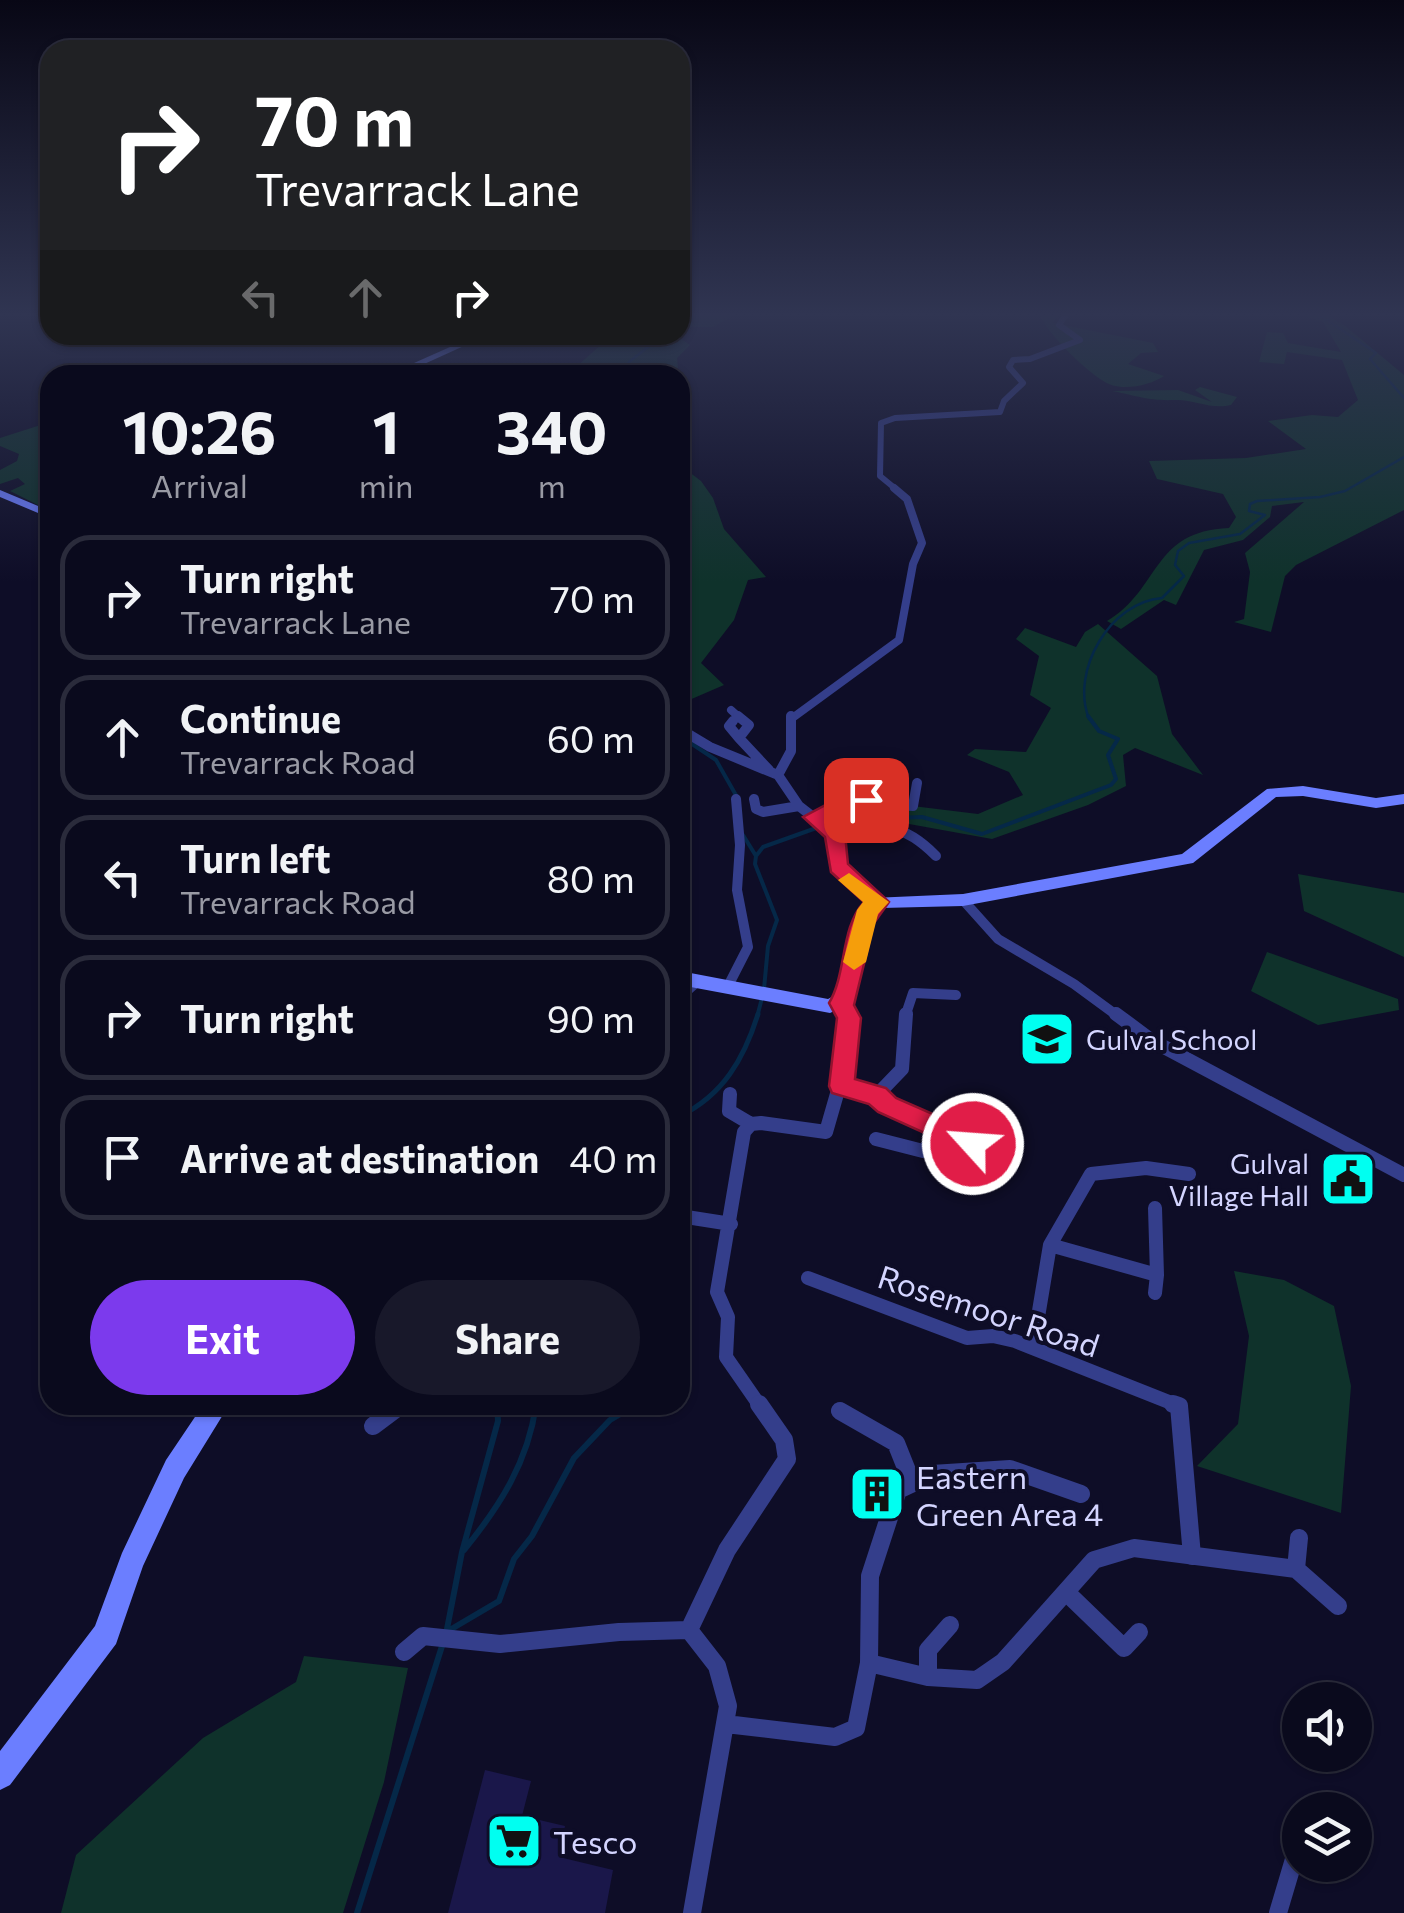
<!DOCTYPE html>
<style>
body{margin:0;font-family:Commissioner,sans-serif;background:#18182a;color:#f1f3f6;height:100vh;display:flex;flex-direction:column;font-size:38px;white-space:nowrap}
*{box-sizing:border-box;margin:0}
p{font-size:32px;color:#999aa4}
.icon{flex:none;width:55px;height:55px;fill:none;stroke:currentColor;stroke-width:2;stroke-linecap:round;stroke-linejoin:round}
.map{position:relative;flex:1;overflow:hidden}
.details{position:absolute;left:40px;top:365px;width:650px;height:1050px;display:flex;flex-direction:column;background:#0a0a1d;border-radius:30px;box-shadow:0 2px 8px #0004,0 0 0 2px #2a2b3b}
.details>*{flex:none}
.top-card{position:absolute;left:40px;top:40px;width:650px;height:305px;border-radius:30px;box-shadow:0 2px 8px #0004,0 0 0 2px #2a2b3b;background:#202124;color:#fff;overflow:hidden}
.controls{position:absolute;left:1282px;top:1682px;display:grid;gap:20px}
.controls a{display:grid;place-items:center;width:90px;height:90px;border-radius:50%;background:#0a0a1d;box-shadow:0 2px 8px #0004,0 0 0 2px #2a2b3b;font-size:50px}
.pin{position:absolute;display:grid;place-items:center;width:85px;height:85px;color:#fff;margin:-42px;border-radius:20px;box-shadow:0 5px 15px #0006}
.me{position:absolute;width:110px;margin:-55px;rotate:296deg;stroke-linejoin:round;filter:drop-shadow(0 0 8px #0008)}
.turn{display:flex;align-items:center;gap:35px;height:210px;padding:0 50px;font-size:45px}
.turn .icon{width:130px;height:130px;stroke-width:2.5}
.turn b{display:block;font-size:70px;line-height:85px}
.lanes{display:flex;align-items:center;height:95px;padding:0 50px;background:#0003;justify-content:center;gap:50px;direction:ltr}
.lanes .off{opacity:.35}
.eta{display:flex;justify-content:space-evenly;align-items:center;height:170px;text-align:center}
.eta b{font-size:60px;font-weight:700;line-height:70px}
.action{display:flex;gap:20px;margin-top:auto;padding:20px 50px}
.action a{flex:1;height:115px;border-radius:60px;background:#7c3aed;color:#fff;font-size:40px;font-weight:700;line-height:115px;text-align:center}
.action a+a{background:#18182a;color:#f1f3f6}
ul{padding:0;list-style:none}
li{display:flex;align-items:center;gap:30px;height:125px;margin:0 20px 15px;padding:0 30px;border:5px solid #2a2b3b;border-radius:30px}
li div{flex:1}
li b{display:block;font-size:38px}
li em{font-style:normal}
.map>svg:first-child{display:block}
.green{fill:#0f322b}
.lines{fill:none;stroke-linecap:round;stroke-linejoin:round}
.stream-far3{stroke:#052848;stroke-width:2.5}
.stream-far2{stroke:#052848;stroke-width:4}
.stream-far1{stroke:#052848;stroke-width:5}
.stream{stroke:#052848;stroke-width:6}
.building{fill:#1a174a}
.street-far4{stroke:#343e8b;stroke-width:6}
.street-far3{stroke:#343e8b;stroke-width:8}
.street-far2{stroke:#343e8b;stroke-width:10}
.street-far1{stroke:#343e8b;stroke-width:14}
.street{stroke:#343e8b;stroke-width:18}
.secondary{fill:#6b7eff;fill-rule:evenodd}
.route{fill:#e11d48;stroke:#92132f;stroke-width:2.5}
.slow{fill:#f59e0b}
.labels{text-anchor:middle;dominant-baseline:central;stroke-width:8;stroke-linejoin:round;paint-order:stroke}
.poi-label{font-size:28px;fill:#d4d5ff;stroke:#0e0d27;text-anchor:start}
.near-street-label{font-size:32px;fill:#d4d5ff;stroke:#0e0d27}
.near-poi-label{font-size:32px;fill:#d4d5ff;stroke:#0e0d27;text-anchor:start}
</style>
<div class="map">
<svg width="1404" height="1913" viewBox="0 0 1404 1913">
<rect width="100%" height="100%" fill="#0e0d27"/>
<path class="green" d="M680 314H736L713 327H690L681 339 690 345 677 358 678 368 653 366 634 370 632 375H567L612 335H680Z
M1299 314H1325L1344 325 1404 375V510L1296 565 1285 576 1271 632 1234 622 1244 619 1250 572 1245 553 1304 502 1272 506 1270 517 1243 540 1204 550 1176 605 1164 600 1121 629 1107 621C1161 589 1151 531 1229 528L1236 517 1223 494 1157 479 1149 461 1246 458 1306 449 1268 421 1312 415 1338 417 1358 400 1342 360 1287 352 1284 364 1259 362 1267 332 1283 333 1288 343 1341 352 1323 322Z
M1058 315 1053 323 1153 343 1158 352 1141 353 1128 364 1164 376C1151 385 1125 391 1109 384 1092 377 1046 333 1041 316Z
M1200 387 1237 397 1231 405C1211 410 1194 399 1174 400 1149 401 1138 396 1112 391L1178 390 1212 402 1195 390Z
M50 422 48 433 50 511 10 491 25 484 18 478 0 484V470L17 461 19 454 0 446V438Z
M680 465 701 481 713 498 724 529 766 577 748 580 734 620 701 663 724 685 680 704Z
M1098 624 1157 676 1172 734 1203 775 1135 748 1123 755 1126 786 1088 805 992 839 898 822 836 826 825 816 888 803 978 814 1023 795 1009 772 967 755 975 749 1026 752 1051 708 1030 695 1039 656 1016 639 1025 628 1076 647 1085 632Z
M1298 874 1404 893V957L1304 911Z
M1267 952 1398 999 1399 1010 1318 1025 1251 991Z
M1234 1271 1284 1280 1334 1306 1351 1386 1341 1513 1197 1466 1238 1424 1249 1336Z
M304 1656 408 1668 384 1782 343 1913H61L76 1855 203 1738 296 1682Z"/>
<g class="lines">
<path class="stream-far3" d="M1318 314 1376 353 1370 359 1404 398
M680 322 686 314
M621 375 629 362 663 335
M1089 719C1070 671 1110 602 1162 598L1184 576 1175 565 1178 551 1189 543 1240 534 1265 515 1249 511 1250 504 1257 501 1320 497 1345 491 1404 457"/>
<path class="stream-far2" d="M680 736 716 760 737 797
M828 825 846 820 922 817 982 834 1111 785 1116 779 1108 755 1118 739 1099 731 1088 716
M743 835 756 856 755 864 777 920 768 946 764 989
M756 856 763 847 819 827
M757 1017 762 998"/>
<path class="stream-far1" d="M680 1116C723 1095 744 1059 758 1014"/>
<path class="stream" d="M464 1550C500 1506 528 1462 536 1405
M448 1631 499 1601 514 1559 532 1536 574 1458 610 1420 636 1405
M446 1634 462 1552 498 1421 497 1405
M357 1913 443 1643"/>
</g>
<path class="building" d="M1335 1158 1346 1166 1350 1161 1373 1177 1351 1200 1324 1180 1327 1177 1321 1173Z
M485 1770 531 1781 522 1816 565 1826 559 1857 613 1870 605 1913H448Z"/>
<g class="lines">
<path class="street-far4" d="M897 490 880 476 881 423 895 418 1000 412 1004 401 1023 383 1009 367 1013 360 1030 359 1080 340 1059 325 1066 314"/>
<path class="street-far3" d="M731 710 741 719
M791 719 899 640 913 564 922 543 907 499 894 488"/>
<path class="street-far2" d="M738 716 749 725 739 738 769 770
M733 721 729 726 739 738
M680 729 710 747 778 775
M778 775 791 751V716
M778 775 799 806 835 834 846 874 878 902
M754 799 756 809 763 812 799 806
M813 817 862 803 913 806 917 783
M835 834C878 821 904 823 936 856
M963 900 998 939 1074 984 1119 1017
M727 988 748 947 737 890 740 845 736 799
M680 997 698 981
M840 1003 846 1017
M905 1017 913 993 956 995"/>
<path class="street-far1" d="M1116 1014 1151 1040 1404 1175
M841 1086 877 1095 887 1105 973 1144 987 1125
M730 1094 729 1111 751 1124
M877 1095 902 1069 906 1014
M876 1139 923 1151 942 1132
M680 1216 731 1224
M1050 1245 1157 1275 1155 1208
M808 1278 967 1338 993 1336 1015 1341 1179 1406
M1155 1293 1157 1275
M1033 1347 1050 1245 1091 1174 1146 1168 1189 1174
M760 1406 726 1357 728 1317 717 1292 744 1132 751 1124 761 1123 826 1132 845 1066 846 1014"/>
<path class="street" d="M1173 1404 1179 1406 1192 1556
M840 1411 896 1443 912 1483
M373 1426 401 1405
M1296 1569 1299 1538
M1067 1593 1124 1648 1139 1632
M689 1630 727 1550 787 1459 784 1440 759 1404
M689 1630 717 1666 728 1706 692 1913
M404 1652 423 1636 500 1644 619 1632 689 1630
M869 1663 928 1677 977 1680 1003 1662 1094 1560 1134 1548 1296 1569 1338 1606
M928 1677V1650L950 1625
M726 1724 835 1737 856 1728 869 1663 870 1576 898 1490 932 1474 1010 1469 1081 1494
M1278 1913 1300 1839"/>
<path class="secondary" d="M477 335H488L400 375H387Z
M0 490 50 511V518L0 497Z
M1303 786 1376 798 1404 794V804L1376 808 1303 796 1276 797 1193 863 963 906 882 908 868 933 856 997 853 1002 830 1013 680 985V971L828 999 839 993C846 959 847 924 872 898L963 894 1182 854 1267 789Z
M203 1405H229L184 1478 143 1566 116 1644 10 1785 0 1790V1751L95 1626 122 1553 166 1460Z"/>
</g>
<linearGradient id="sky" x2="0" y2="1"><stop stop-color="#080715"/><stop offset="0.54" stop-color="#303552"/><stop offset="1" stop-color="#303552" stop-opacity="0"/></linearGradient>
<rect width="1404" height="582" fill="url(#sky)"/>
<path class="route" d="M866 794 873 796V805L828 818 845 834 848 864 889 902 874 923 854 1005 861 1018 855 1079 886 1088 896 1098 983 1136 986 1144 983 1152 973 1155 878 1112 869 1104 832 1093 829 1086 837 1018 829 1003C847 973 840 928 864 902L831 872 825 837 803 817 835 800Z"/>
<path class="slow" d="M849 873 889 902 878 914 866 962 854 970 843 962 857 910 863 902 838 880Z"/>
<defs>
<g id="school-square" transform="scale(2.875)"><rect x="-9" y="-9" width="18" height="18" rx="4" fill="#00fff1" stroke="#0e0d27"/><path d="M0-5L7-2L0 1L-7-2ZM-4 1L0 2.5L4 1V4Q0 6-4 4Z" fill="#111"/></g>
<g id="civic-square" transform="scale(2.875)"><rect x="-9" y="-9" width="18" height="18" rx="4" fill="#00fff1" stroke="#0e0d27"/><path d="M-.6-6.5H3V-4.5H.6V-3L4-1V1h2V6H-6V1h2V-1L-.6-3ZM-1.2 2.5V6h2.4V2.5Z" fill="#111"/></g>
<g id="building-square" transform="scale(2.875)"><rect x="-9" y="-9" width="18" height="18" rx="4" fill="#00fff1" stroke="#0e0d27"/><path d="M-4-6H4V6H1V3H-1V6H-4ZM-2.5-4.3h1.7v1.8h-1.7ZM.8-4.3h1.7v1.8H.8ZM-2.5-1h1.7V.8h-1.7ZM.8-1h1.7V.8H.8Z" fill="#111"/></g>
<g id="supermarket-square" transform="scale(2.875)"><rect x="-9" y="-9" width="18" height="18" rx="4" fill="#00fff1" stroke="#0e0d27"/><path d="M-6-5.5h2.5l.6 2H6L4.5 2H-2.5L-4.4-4H-6ZM-1.5 3.2a1.3 1.3 0 1 0 .1 0ZM3 3.2a1.3 1.3 0 1 0 .1 0Z" fill="#111"/></g>
</defs>
<g fill-rule="evenodd">
<use href="#school-square" x="1047" y="1039"/>
<use href="#civic-square" x="1348" y="1179"/>
<use href="#building-square" x="877" y="1494"/>
<use href="#supermarket-square" x="514" y="1841"/>
</g>
<g class="labels">
<g class="poi-label">
<text x="1086" y="1039">Gulval School</text>
<text x="1309" y="1163" text-anchor="end">Gulval<tspan x="1309" dy="32">Village Hall</tspan></text>
</g>
<g class="near-street-label">
<text transform="translate(989 1310) rotate(18)">Rosemoor Road</text>
</g>
<g class="near-poi-label">
<text x="916" y="1476">Eastern<tspan x="916" dy="37">Green Area 4</tspan></text>
<text x="553" y="1841">Tesco</text>
</g>
</g>
</svg>
<div class="controls">
<a><svg class="icon" aria-label="sound" viewBox="0 0 24 24"><path d="M4 9h4l5-4v14l-5-4H4zM17 9q2 3 0 6"/></svg></a>
<a><svg class="icon" aria-label="layers" viewBox="0 0 24 24"><path d="M12 4l9 5-9 5-9-5zM3 14l9 5 9-5"/></svg></a>
</div>
<div class="pin" style="left:866px;top:800px;background:#d93025"><svg class="icon" aria-label="arrive" viewBox="0 0 24 24"><path d="M6 21V4h12l-3 4 3 4H6"/></svg></div>
<svg class="me" style="left:973px;top:1144px" viewBox="-20 -20 40 40"><circle r="17" fill="#e11d48" stroke="#fff" stroke-width="3"/><path d="M0-11L8 9 0 5-8 9z" fill="#fff"/></svg>
<div class="top-card">
<div class="turn"><svg class="icon" aria-label="right" viewBox="0 0 24 24"><path d="M7 20v-9h11M14 6l5 5-5 5"/></svg><div><b>70 m</b>Trevarrack Lane</div></div>
<div class="lanes"><svg class="icon off" aria-label="left" viewBox="0 0 24 24"><path d="M17 20v-9H6M10 6l-5 5 5 5"/></svg><svg class="icon off" aria-label="ahead" viewBox="0 0 24 24"><path d="M12 20V5M6 11l6-6 6 6"/></svg><svg class="icon" aria-label="right" viewBox="0 0 24 24"><path d="M7 20v-9h11M14 6l5 5-5 5"/></svg></div>
</div>
<section class="details">
<div class="eta">
<div><b>10:26</b><p>Arrival</p></div>
<div><b>1</b><p>min</p></div>
<div><b>340</b><p>m</p></div>
</div>
<ul>
<li><svg class="icon" aria-label="right" viewBox="0 0 24 24"><path d="M7 20v-9h11M14 6l5 5-5 5"/></svg><div><b>Turn right</b><p>Trevarrack Lane</p></div><em>70 m</em></li>
<li><svg class="icon" aria-label="ahead" viewBox="0 0 24 24"><path d="M12 20V5M6 11l6-6 6 6"/></svg><div><b>Continue</b><p>Trevarrack Road</p></div><em>60 m</em></li>
<li><svg class="icon" aria-label="left" viewBox="0 0 24 24"><path d="M17 20v-9H6M10 6l-5 5 5 5"/></svg><div><b>Turn left</b><p>Trevarrack Road</p></div><em>80 m</em></li>
<li><svg class="icon" aria-label="right" viewBox="0 0 24 24"><path d="M7 20v-9h11M14 6l5 5-5 5"/></svg><div><b>Turn right</b></div><em>90 m</em></li>
<li><svg class="icon" aria-label="arrive" viewBox="0 0 24 24"><path d="M6 21V4h12l-3 4 3 4H6"/></svg><div><b>Arrive at destination</b></div><em>40 m</em></li>
</ul>
<div class="action"><a>Exit</a><a>Share</a></div>
</section>
</div>
